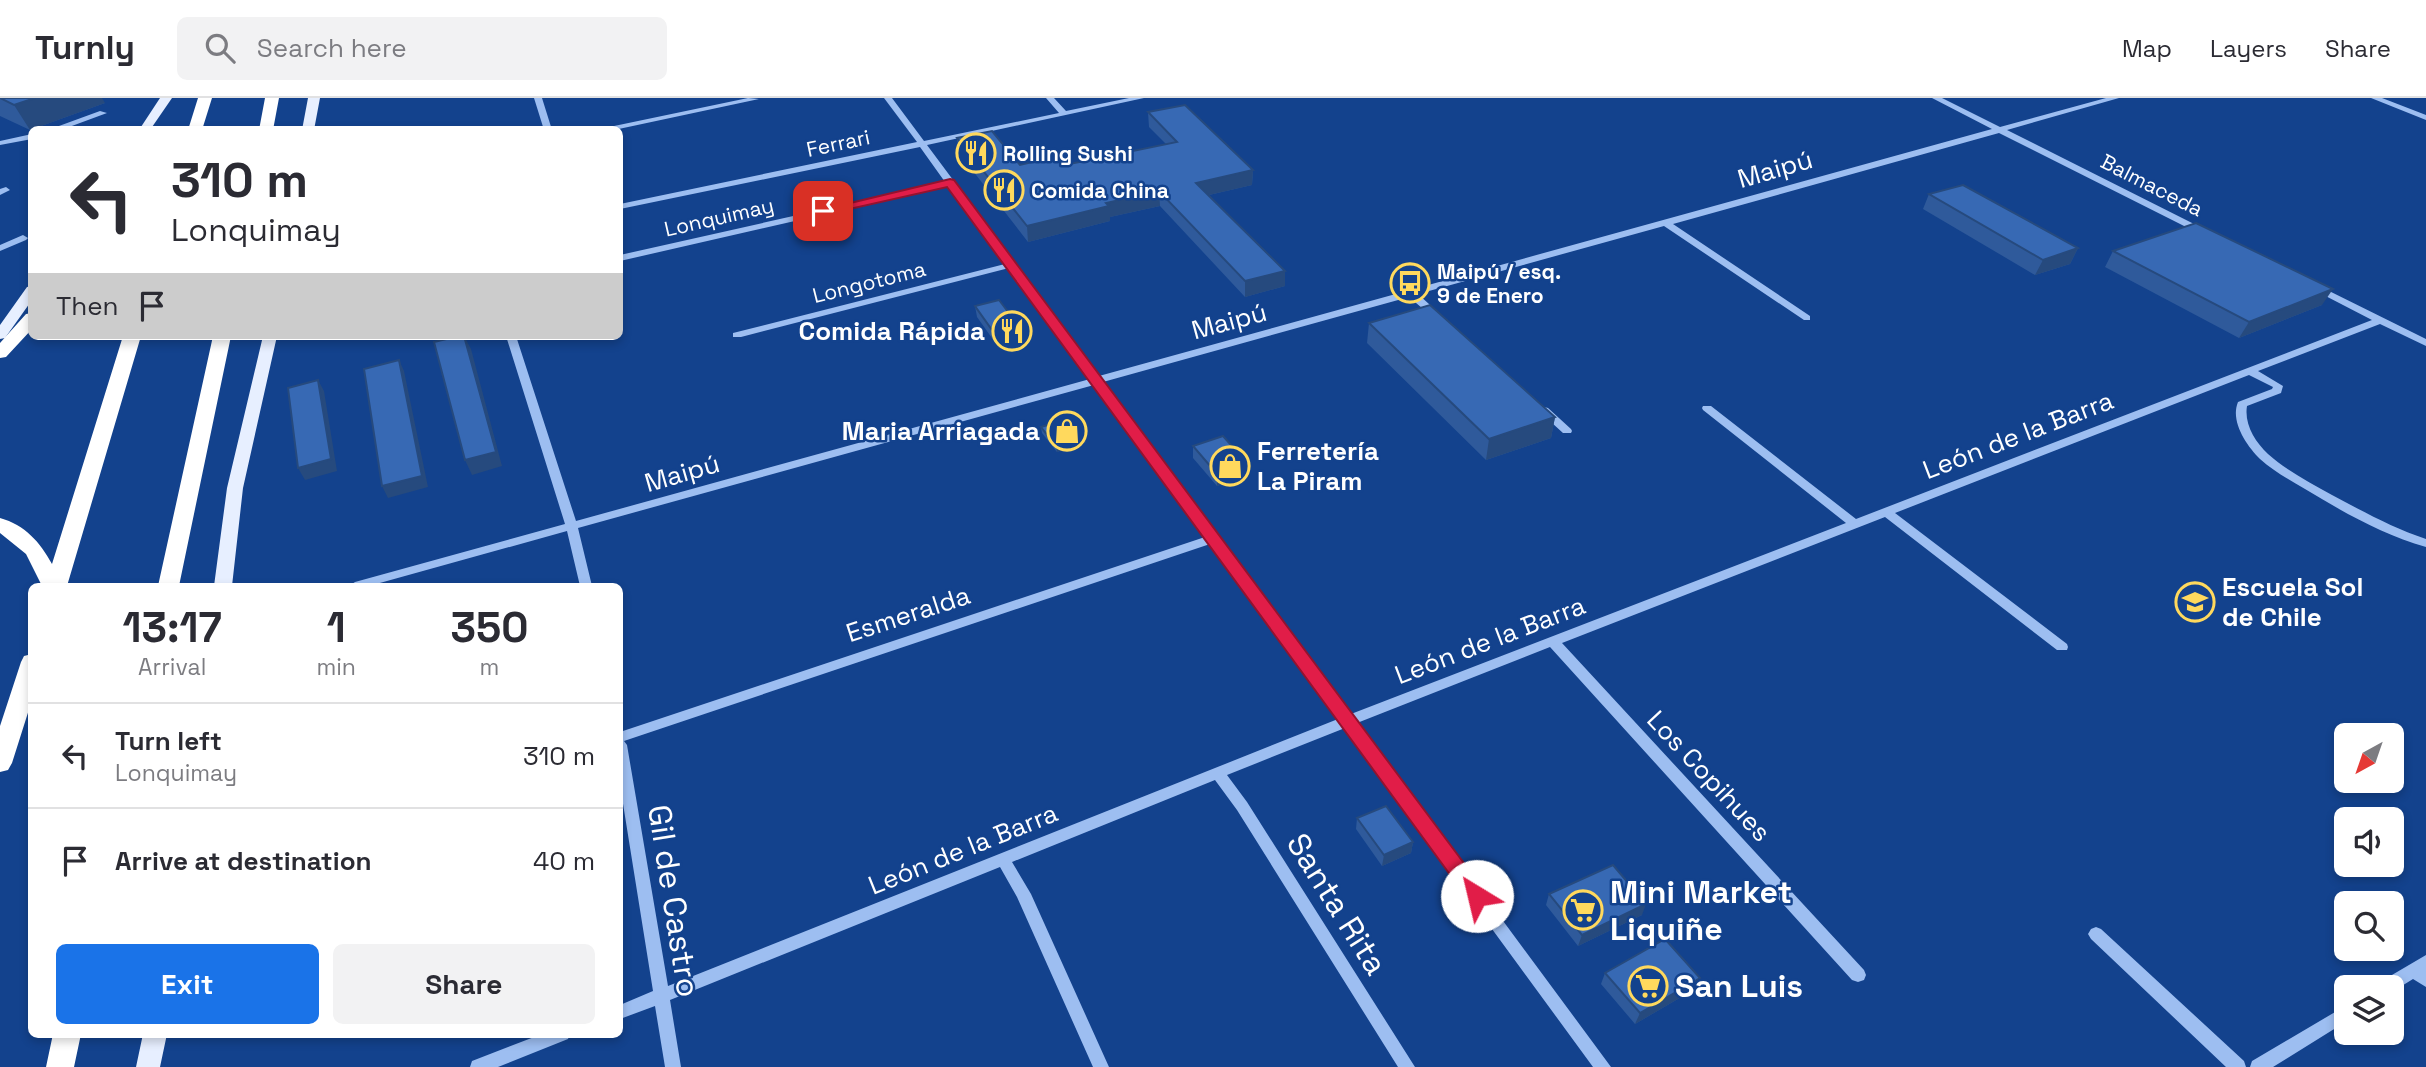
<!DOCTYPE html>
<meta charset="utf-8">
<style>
body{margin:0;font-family:"Space Grotesk",sans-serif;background:#f2f2f3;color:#2b2b33;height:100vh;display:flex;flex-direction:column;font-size:26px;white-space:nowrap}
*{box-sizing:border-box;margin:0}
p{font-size:23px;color:#7c7c81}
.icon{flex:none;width:38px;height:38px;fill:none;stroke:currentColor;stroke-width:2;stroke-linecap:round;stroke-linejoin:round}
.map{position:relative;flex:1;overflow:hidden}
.details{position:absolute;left:28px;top:485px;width:595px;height:455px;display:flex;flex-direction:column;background:#fff;border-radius:10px;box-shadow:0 4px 10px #0003}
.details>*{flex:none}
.banner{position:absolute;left:28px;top:28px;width:595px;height:214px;border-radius:10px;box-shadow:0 4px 10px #0003;background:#fff;color:#2b2b33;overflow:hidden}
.needle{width:46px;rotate:220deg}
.fabs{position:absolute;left:2334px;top:625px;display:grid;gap:14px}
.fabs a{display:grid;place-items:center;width:70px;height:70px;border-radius:10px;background:#fff;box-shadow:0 4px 10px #0003;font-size:35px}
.pin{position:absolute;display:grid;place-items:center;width:60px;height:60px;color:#fff;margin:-30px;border-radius:14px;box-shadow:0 4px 10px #0006}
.me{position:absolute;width:77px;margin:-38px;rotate:324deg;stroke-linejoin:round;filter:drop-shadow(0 0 5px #0008)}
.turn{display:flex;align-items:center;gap:24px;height:147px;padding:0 28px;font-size:32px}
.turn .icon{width:91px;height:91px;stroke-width:2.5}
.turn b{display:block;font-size:49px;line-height:60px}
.then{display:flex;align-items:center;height:66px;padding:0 28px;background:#0003;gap:14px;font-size:26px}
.eta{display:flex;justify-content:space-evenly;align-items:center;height:119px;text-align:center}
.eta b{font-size:42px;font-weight:600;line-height:49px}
.cta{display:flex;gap:14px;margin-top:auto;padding:14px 28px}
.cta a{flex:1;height:80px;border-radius:10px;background:#1a73e8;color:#fff;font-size:28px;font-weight:600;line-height:80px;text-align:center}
.cta a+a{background:#f2f2f3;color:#2b2b33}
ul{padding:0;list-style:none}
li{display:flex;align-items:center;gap:21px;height:105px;padding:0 28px;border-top:2px solid #e1e1e2}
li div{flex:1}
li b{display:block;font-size:26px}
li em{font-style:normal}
header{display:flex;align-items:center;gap:42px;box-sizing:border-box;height:98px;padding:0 35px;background:#fff;border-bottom:2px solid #e1e1e2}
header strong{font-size:33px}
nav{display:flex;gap:38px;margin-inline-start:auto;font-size:24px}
.search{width:490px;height:63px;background:#f2f2f3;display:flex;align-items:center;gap:18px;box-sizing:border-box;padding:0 24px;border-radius:10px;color:#7c7c81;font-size:26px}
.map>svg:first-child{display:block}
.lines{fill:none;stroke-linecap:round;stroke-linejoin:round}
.minor{fill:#9dbef1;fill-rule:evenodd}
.major{fill:#e7efff;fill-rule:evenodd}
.highway{fill:#fff;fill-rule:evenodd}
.wall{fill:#2f5a9b}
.shaded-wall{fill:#264a7e}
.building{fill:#3769b4;stroke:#264a7e;stroke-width:2}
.route{fill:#e11d48;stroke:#92132f;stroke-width:2}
.labels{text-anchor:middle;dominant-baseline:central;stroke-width:5;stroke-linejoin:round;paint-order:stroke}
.far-street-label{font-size:21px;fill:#fff;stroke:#13428d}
.far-poi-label{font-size:21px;font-weight:bold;fill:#fff;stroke:#13428d;text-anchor:start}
.street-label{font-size:26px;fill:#fff;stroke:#13428d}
.poi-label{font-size:26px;font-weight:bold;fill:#fff;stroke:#13428d;text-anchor:end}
.near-poi-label{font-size:32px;font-weight:bold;fill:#fff;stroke:#13428d;text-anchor:start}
.near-street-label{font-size:32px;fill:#fff;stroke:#13428d}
</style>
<header>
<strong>Turnly</strong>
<div class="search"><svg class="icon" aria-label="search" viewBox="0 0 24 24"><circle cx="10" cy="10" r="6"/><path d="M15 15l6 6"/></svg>Search here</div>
<nav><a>Map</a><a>Layers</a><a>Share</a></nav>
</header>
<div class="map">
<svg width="2426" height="969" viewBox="0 0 2426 969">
<rect width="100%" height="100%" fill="#13428d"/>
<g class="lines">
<path class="minor" d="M534 0H542L552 32H544Z
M748 0 759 1 614 32H595Z
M884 0H892L924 43 1059 15 1046 0H1054L1066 13 1129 0H1144L927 47 1099 278 1992 31 1932 0H1942L2000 29 2106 0H2119L2007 32 2206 132V136H2200L1999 35 1673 126 1810 218V222H1804L1664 128 1418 196 1441 217V221H1435L1409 199 1103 284 1351 616 1846 425 1703 312 1702 310 1703 308H1711L1856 421 2372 222 2314 192V188L2317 187 2426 241V248L2380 226 2258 273 2283 288 2281 295 2247 308C2244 326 2255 344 2268 356 2287 373 2311 385 2332 397 2362 413 2393 430 2426 441V449C2383 437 2343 414 2305 391 2290 382 2273 373 2260 361 2246 347 2230 323 2238 304L2272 291 2273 289 2249 277 1895 415 2067 546 2068 549 2067 552H2057L1885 419 1562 545 1864 872 1866 877 1864 882 1858 884 1852 882 1550 549 1357 625 1611 969H1593L1345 630 1227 677 1247 704 1415 969H1398L1237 712 1215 682 1012 764 1031 796 1109 969H1093L1017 799 1000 769 670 902 681 969H665L655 908 620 921V907L653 893 620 687V634L1205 439 1094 287 578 430 592 488H580L567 433 369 488H349L355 484 565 426 506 238H516L576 423 1090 281 1009 170 741 239H733V235L1005 166 948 88 620 163V157L945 84 920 49 620 111V106L917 44ZM1210 446 1338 621 668 888 627 647 624 643Z
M2371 0H2382L2426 17V22Z
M100 13 107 15 61 32H48Z
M32 36V41L0 47V43Z
M6 89 10 92 0 97V91Z
M23 137 28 140 26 142 0 153V147Z
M1544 309 1548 310 1571 331 1572 333 1571 335H1563L1540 314 1539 312Z
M2096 829 2101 831 2244 963 2246 969H2226L2091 841 2088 836 2091 831Z
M2426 857V889L2413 881 2392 894V889H2378L2380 884Z
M2347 907V923L2273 969H2250L2252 963Z
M542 936H570L568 941 498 969H470L472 963Z"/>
<path class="major" d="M160 0H172L150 32H139Z
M308 0H320L314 32H302Z
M32 188V202L5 240 0 241V227L27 189Z
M263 238H277L243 390 232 488H214L227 390Z
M143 936H167L160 969H136Z"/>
<path class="highway" d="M198 0H212L202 32H188Z
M265 0H279L273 32H259Z
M32 215V231L6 259 0 260V245L26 216Z
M123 238H141L67 488H42L26 456 0 435V420C25 427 40 444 52 466Z
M213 238H231L179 488H158Z
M32 556V602L12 665 8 672 0 674V628L21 564 24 558Z
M53 936H81L74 969H46Z"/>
</g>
<path class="wall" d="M0 0 105 5 30 32 0 18Z
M1148 14 1253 72 1252 87 1209 97 1285 173V188L1245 199 1160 108 1110 119V123L1028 144 959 55 957 40 1020 67 1070 66 1166 46 1149 29Z
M1929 96 2078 150 2070 166 2035 177 1923 111Z
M2113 153 2322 207 2239 240 2105 169Z
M975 208 1023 243 999 250 977 219Z
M1369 225 1555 319 1551 340 1486 362 1367 245Z
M1041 329 1086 344 1057 354 1042 335Z
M1193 348 1248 377 1217 388 1193 360Z
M1357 720 1413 744 1411 755 1382 768 1356 731Z
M1549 796 1642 817 1578 848 1546 807Z
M1605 875 1695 891 1635 926 1601 886Z"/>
<path class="shaded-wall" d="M35 0H102L105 5 30 32 14 7Z
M1253 72 1252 87 1196 100V85Z
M1159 93 1160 108 1110 119V123L1028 144 1027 128 1106 105Z
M2078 150 2070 166 2035 177 2043 162Z
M1285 173V188L1245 199V183Z
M2333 191 2322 207 2239 240 2249 224Z
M1022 232 1023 243 999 250 997 239Z
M464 238 471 251 502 368 472 377 465 362Z
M399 262 404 273 428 389 388 400 382 388Z
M318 282 324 293 337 373 305 382 298 370Z
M1555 319 1551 340 1486 362 1489 341Z
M1085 338 1086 344 1057 354 1056 348Z
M1248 366V377L1217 388V376Z
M1413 744 1411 755 1382 768 1384 757Z
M1646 806 1642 817 1578 848 1582 837Z
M1700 880 1695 891 1635 926 1640 915Z"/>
<path class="building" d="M0 0H35L14 7Z
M1185 7 1253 72 1196 85 1285 173 1245 183 1159 93 1106 105 1109 108 1027 128 957 40 992 33 1020 67 1062 57 1070 66 1177 44 1148 14Z
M1963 87 2078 150 2043 162 1929 96Z
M2196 125 2333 191 2249 224 2113 153Z
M999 202 1022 232 997 239 975 208Z
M1430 207 1555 319 1489 341 1369 225Z
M459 238H464L496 354 465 362 434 244Z
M399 262 422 378 382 388 364 271Z
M318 282 331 361 298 370 288 290Z
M1070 320 1085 338 1056 348 1041 329Z
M1223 338 1248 366 1217 376 1193 348Z
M1386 708 1413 744 1384 757 1357 720Z
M1613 767 1646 806 1582 837 1549 796Z
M1665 841 1700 880 1640 915 1605 875Z"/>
<path class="route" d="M950 81 954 82 1484 792 1487 798 1484 804 1477 807 1470 804 947 89 823 117 817 113Z"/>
<defs>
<g id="restaurant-ring" transform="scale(2.0125)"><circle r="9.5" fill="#13428d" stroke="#ffd95d" stroke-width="1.5"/><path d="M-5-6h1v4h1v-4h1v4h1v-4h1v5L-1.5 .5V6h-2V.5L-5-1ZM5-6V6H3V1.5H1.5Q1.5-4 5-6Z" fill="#ffd95d"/></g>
<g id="bus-ring" transform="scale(2.0125)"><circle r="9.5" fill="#13428d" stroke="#ffd95d" stroke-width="1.5"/><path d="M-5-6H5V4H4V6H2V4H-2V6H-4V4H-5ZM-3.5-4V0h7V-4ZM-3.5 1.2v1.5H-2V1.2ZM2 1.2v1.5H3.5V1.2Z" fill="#ffd95d"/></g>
<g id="shop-ring" transform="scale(2.0125)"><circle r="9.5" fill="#13428d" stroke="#ffd95d" stroke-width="1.5"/><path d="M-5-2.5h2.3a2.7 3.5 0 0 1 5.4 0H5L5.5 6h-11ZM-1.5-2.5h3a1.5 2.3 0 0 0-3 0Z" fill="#ffd95d"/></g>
<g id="school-ring" transform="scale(2.0125)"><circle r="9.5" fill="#13428d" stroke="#ffd95d" stroke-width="1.5"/><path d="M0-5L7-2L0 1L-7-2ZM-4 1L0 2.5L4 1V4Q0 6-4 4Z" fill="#ffd95d"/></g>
<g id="supermarket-ring" transform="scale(2.0125)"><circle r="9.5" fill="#13428d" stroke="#ffd95d" stroke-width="1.5"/><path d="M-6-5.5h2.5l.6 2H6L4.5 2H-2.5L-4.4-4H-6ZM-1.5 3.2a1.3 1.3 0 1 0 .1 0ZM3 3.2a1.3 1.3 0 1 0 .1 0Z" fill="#ffd95d"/></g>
</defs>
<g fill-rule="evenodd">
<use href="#restaurant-ring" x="976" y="55"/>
<use href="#restaurant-ring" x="1004" y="92"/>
<use href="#bus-ring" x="1410" y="185"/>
<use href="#restaurant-ring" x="1012" y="233"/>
<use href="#shop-ring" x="1067" y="333"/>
<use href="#shop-ring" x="1230" y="368"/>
<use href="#school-ring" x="2195" y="504"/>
<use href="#supermarket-ring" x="1583" y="812"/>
<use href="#supermarket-ring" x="1648" y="888"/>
</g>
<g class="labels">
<g class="far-street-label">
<text transform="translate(838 45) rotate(-12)">Ferrari</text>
<text transform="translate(2152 87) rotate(27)">Balmaceda</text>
<text transform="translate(719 119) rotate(-13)">Lonquimay</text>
<text transform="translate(869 184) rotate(-14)">Longotoma</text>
</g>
<g class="far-poi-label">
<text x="1003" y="55">Rolling Sushi</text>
<text x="1031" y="92">Comida China</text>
<text x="1437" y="173">Maipú / esq.<tspan x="1437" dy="24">9 de Enero</tspan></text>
</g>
<g class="street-label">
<text transform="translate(1775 71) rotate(-16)">Maipú</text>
<text transform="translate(1229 223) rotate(-15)">Maipú</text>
<text transform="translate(2018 337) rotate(-21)">León de la Barra</text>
<text transform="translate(682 375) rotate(-16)">Maipú</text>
<text transform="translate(908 516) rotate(-18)">Esmeralda</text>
<text transform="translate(1490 542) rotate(-21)">León de la Barra</text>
<text transform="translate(1709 678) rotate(47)">Los Copihues</text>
<text transform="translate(963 751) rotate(-22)">León de la Barra</text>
</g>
<g class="poi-label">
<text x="985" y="233">Comida Rápida</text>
<text x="1040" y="333">Maria Arriagada</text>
<text x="1257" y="353" text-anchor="start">Ferretería<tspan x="1257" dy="30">La Piram</tspan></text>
<text x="2222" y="489" text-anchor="start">Escuela Sol<tspan x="2222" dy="30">de Chile</tspan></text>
</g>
<g class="near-poi-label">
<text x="1610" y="794">Mini Market<tspan x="1610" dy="37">Liquiñe</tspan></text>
<text x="1675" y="888">San Luis</text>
</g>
<g class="near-street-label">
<text transform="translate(674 803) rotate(81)">Gil de Castro</text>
<text transform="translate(1337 806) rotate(58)">Santa Rita</text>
</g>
</g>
</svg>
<div class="fabs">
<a><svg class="needle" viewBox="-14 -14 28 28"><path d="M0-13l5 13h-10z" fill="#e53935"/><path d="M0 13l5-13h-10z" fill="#7c7c81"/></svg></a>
<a><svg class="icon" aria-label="sound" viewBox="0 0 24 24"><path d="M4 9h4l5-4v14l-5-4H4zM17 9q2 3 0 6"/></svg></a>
<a><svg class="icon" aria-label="search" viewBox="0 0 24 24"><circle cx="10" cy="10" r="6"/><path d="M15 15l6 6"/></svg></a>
<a><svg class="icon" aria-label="layers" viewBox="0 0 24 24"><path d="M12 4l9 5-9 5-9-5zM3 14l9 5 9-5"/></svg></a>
</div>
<div class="pin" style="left:823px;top:113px;background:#d93025"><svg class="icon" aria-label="arrive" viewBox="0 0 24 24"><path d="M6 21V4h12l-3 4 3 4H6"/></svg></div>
<svg class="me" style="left:1477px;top:798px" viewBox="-20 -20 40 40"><circle r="19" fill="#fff"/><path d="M0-13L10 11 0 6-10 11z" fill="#e11d48"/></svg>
<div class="banner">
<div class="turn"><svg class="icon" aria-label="left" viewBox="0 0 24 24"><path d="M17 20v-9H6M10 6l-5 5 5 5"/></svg><div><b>310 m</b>Lonquimay</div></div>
<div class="then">Then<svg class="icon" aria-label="arrive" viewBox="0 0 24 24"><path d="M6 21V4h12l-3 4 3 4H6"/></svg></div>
</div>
<section class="details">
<div class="eta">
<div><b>13:17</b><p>Arrival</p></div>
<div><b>1</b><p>min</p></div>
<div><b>350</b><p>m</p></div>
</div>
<ul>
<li><svg class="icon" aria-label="left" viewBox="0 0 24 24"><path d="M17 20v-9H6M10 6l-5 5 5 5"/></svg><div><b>Turn left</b><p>Lonquimay</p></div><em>310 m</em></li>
<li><svg class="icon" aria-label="arrive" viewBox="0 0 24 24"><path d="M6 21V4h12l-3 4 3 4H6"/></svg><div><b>Arrive at destination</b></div><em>40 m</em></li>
</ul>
<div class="cta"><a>Exit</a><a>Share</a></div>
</section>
</div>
